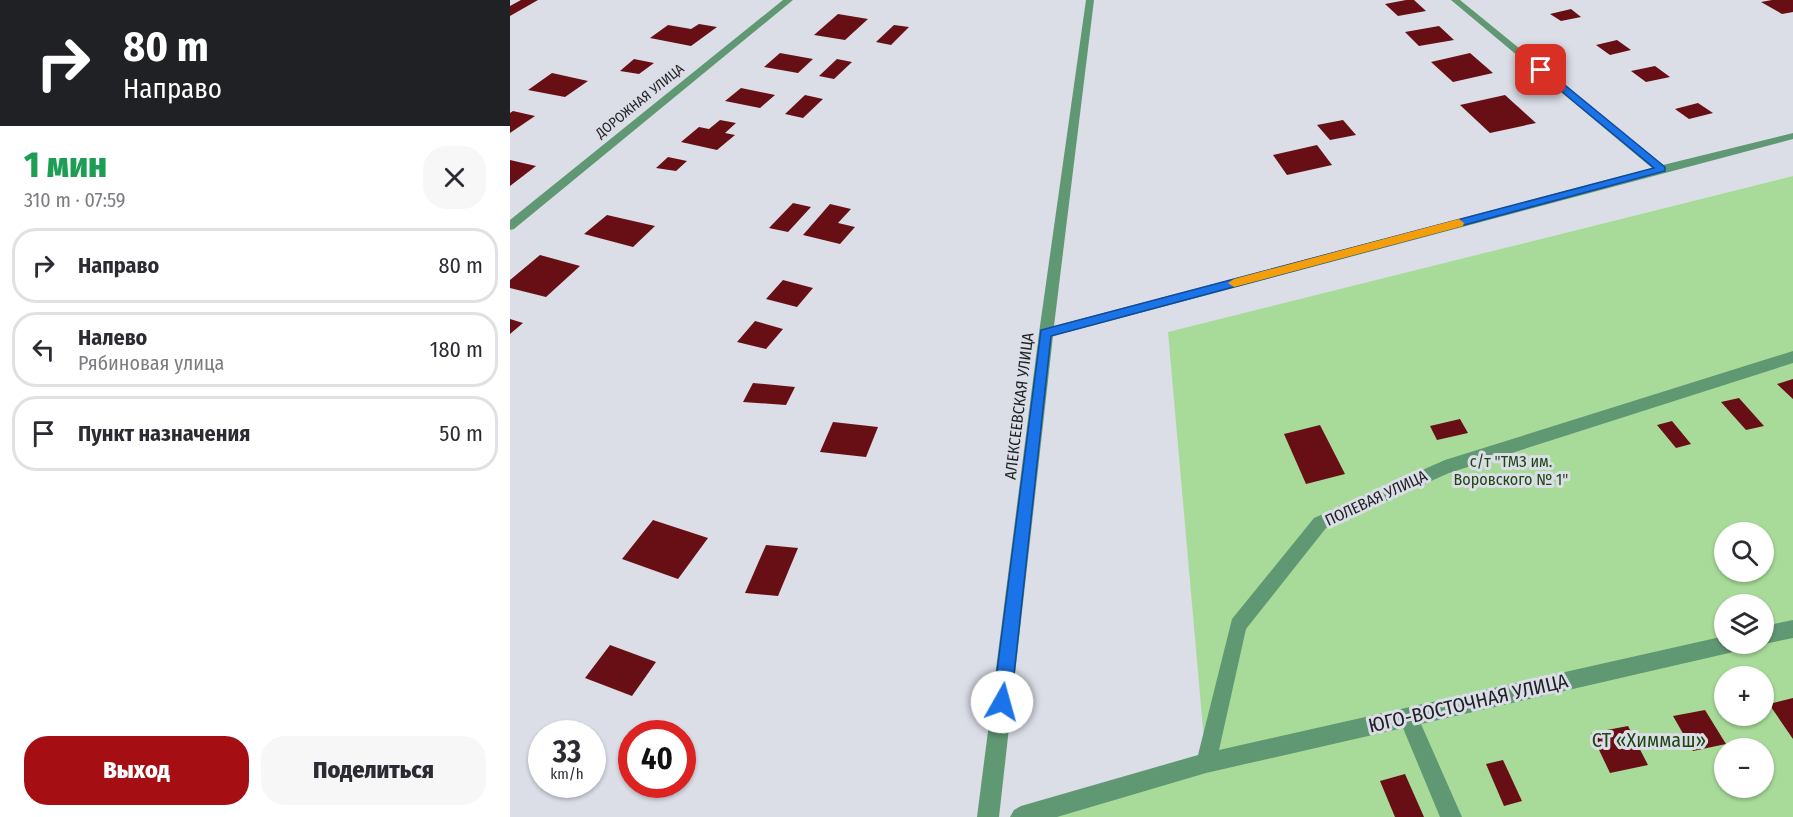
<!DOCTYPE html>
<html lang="ru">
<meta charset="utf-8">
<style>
body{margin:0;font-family:"Fira Sans Condensed",sans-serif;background:#f7f7f7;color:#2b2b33;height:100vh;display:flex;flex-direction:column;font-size:22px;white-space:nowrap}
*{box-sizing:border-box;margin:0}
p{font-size:20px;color:#7c7c81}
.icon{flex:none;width:33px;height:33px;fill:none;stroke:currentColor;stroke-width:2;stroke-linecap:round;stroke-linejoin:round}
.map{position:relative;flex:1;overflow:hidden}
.panel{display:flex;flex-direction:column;background:#fff;width:510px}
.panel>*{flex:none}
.guide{background:#202124;color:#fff;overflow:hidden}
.controls{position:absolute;left:1204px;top:522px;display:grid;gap:12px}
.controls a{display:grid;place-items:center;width:60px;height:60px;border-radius:50%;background:#fff;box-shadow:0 2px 4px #0004;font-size:30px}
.speed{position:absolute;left:18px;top:720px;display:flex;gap:12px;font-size:30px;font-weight:700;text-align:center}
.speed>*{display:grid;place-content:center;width:78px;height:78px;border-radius:50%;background:#fff;box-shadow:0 2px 4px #0004;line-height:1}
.speed small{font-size:15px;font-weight:400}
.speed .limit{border:9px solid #d22;background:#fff;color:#111}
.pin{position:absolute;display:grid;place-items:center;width:51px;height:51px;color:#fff;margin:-26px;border-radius:12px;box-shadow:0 3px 9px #0006}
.me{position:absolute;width:66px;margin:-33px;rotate:7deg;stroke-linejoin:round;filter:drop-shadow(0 0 4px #0008)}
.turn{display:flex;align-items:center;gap:21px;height:126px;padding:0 24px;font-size:27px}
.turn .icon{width:78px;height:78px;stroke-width:2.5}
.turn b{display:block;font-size:42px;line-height:51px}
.round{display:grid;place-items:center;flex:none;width:63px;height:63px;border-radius:24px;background:#f7f7f7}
.summary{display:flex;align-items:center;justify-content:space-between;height:102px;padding:0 24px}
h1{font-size:36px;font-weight:800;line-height:45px;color:#1e9e55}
.cta{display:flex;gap:12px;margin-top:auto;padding:12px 24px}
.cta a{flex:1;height:69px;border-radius:24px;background:#a50f13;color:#fff;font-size:24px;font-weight:800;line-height:69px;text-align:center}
.cta a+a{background:#f7f7f7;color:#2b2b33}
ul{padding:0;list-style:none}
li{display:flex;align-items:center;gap:18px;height:75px;margin:0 12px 9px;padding:0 12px;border:3px solid #e1e1e2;border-radius:24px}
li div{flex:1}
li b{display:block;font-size:22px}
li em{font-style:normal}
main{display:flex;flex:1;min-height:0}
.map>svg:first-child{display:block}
.green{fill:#a8db99;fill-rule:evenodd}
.building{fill:#670f14}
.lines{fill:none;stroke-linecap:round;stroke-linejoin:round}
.minor{fill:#609873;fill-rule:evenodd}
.route{fill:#1a73e8;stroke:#114b97;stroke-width:1.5}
.slow{fill:#f59e0b}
.labels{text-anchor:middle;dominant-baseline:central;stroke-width:6;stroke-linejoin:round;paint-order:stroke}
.far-street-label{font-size:14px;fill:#1f2023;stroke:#dbdee7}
.street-label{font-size:16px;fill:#1f2023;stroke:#dbdee7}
.park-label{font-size:16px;fill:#1f4512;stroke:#dbdee7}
.near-street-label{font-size:20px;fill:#1f2023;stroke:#dbdee7}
.near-park-label{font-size:20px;fill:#1f4512;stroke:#dbdee7}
</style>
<main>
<section class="panel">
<div class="guide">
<div class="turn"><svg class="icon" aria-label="right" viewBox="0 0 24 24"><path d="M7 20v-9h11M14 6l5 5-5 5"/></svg><div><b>80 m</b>Направо</div></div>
</div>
<div class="summary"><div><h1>1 мин</h1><p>310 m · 07:59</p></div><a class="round"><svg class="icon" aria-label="close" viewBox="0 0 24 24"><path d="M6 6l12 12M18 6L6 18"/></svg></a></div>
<ul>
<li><svg class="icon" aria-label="right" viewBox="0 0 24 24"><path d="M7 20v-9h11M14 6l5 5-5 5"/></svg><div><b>Направо</b></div><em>80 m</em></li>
<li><svg class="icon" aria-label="left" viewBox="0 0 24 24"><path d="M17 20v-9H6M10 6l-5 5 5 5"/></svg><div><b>Налево</b><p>Рябиновая улица</p></div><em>180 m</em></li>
<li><svg class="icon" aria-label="arrive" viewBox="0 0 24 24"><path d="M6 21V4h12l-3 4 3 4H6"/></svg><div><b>Пункт назначения</b></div><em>50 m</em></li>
</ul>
<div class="cta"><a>Выход</a><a>Поделиться</a></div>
</section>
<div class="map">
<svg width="1283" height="817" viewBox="0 0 1283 817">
<rect width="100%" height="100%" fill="#dbdee7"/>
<path class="green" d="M1283 176V817H511L696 763 658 332ZM1215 532H1254V572H1215ZM1215 604H1254V644H1215ZM1215 676H1254V716H1215ZM1215 748H1254V788H1215Z"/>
<path class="building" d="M11 0H28L0 16V6Z
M896 0H904L916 11 888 16 875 4Z
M1262 0H1283V12L1272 14 1251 2Z
M1061 9 1071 17 1051 21 1040 14Z
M328 14 358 19 335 40 304 35Z
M189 24 207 27 181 46 140 38 158 25 181 29Z
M384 25 399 27 381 45 366 42Z
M929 26 944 40 909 46 895 32Z
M1107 40 1121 50 1100 55 1086 45Z
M270 53 303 59 288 73 254 67Z
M960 53 983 73 943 82 921 62Z
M124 59 144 63 129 74 110 71Z
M327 59 342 62 324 79 309 76Z
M1145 66 1160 77 1136 82 1121 71Z
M42 73 78 81 55 97 18 90Z
M231 88 265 95 250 108 215 101Z
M295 95 313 99 293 118 275 114Z
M995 95 1026 123 980 133 950 105Z
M1188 103 1203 113 1179 119 1165 109Z
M3 111 25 116 0 133V113Z
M210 120 226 123 215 133 225 135 207 150 171 142 189 127 199 129Z
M833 120 846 135 820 140 807 125Z
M807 145 822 165 777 175 763 155Z
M158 157 177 161 166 171 146 168Z
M0 160 26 166 0 186Z
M283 203 301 207 278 232 259 228Z
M320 204 341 209 328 223 345 227 330 244 293 235Z
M97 215 145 226 123 247 74 234Z
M30 255 70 266 36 297 0 288V280Z
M273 280 303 288 287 307 256 299Z
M0 319 13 323 0 334Z
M245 321 273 329 256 349 227 342Z
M1283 379V399L1267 384Z
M243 383 285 387 276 405 233 402Z
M1229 398 1254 426 1236 430 1211 402Z
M950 419 958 433 927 440 920 426Z
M1162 421 1181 444 1166 448 1147 425Z
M323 422 368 427 356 457 310 452Z
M810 425 835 474 796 484 774 434Z
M143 520 198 538 168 579 112 559Z
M256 545 288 548 268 596 235 593Z
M100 645 146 662 122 696 75 678Z
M1283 698V739L1259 704Z
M1195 710 1216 744 1183 751 1163 716Z
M1118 726 1138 765 1100 773 1081 733Z
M993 760 1012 801 994 806 976 764Z
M895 774 914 817H885L870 781Z"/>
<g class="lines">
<path class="minor" d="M273 0H283L4 229 0 230V220Z
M576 0H584L544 326 1142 168 941 0H950L1153 165 1283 133V139L543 336 489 817H467L529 333Z
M1283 351V363L939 473 816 528 736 629 709 750 1215 636V644H1228L1226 651 1219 653 911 724 952 817H930L893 728 696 773 547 817H500L504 810 511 806 688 755 722 619 804 518 935 460Z
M1283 620V638L1254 644H1252L1254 626Z"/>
</g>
<path class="route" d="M1028 68H1034L1155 167V171L541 336 501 702 498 708 492 711 486 708 483 702 531 330 1144 168 1028 72Z"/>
<path class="slow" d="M949 219 954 223 953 226 724 287 718 283 724 279Z"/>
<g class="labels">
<g class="far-street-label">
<text transform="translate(130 101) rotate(-39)">ДОРОЖНАЯ УЛИЦА</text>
</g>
<g class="street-label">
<text transform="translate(509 406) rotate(-83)">АЛЕКСЕЕВСКАЯ УЛИЦА</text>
<text transform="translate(866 498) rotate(-25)">ПОЛЕВАЯ УЛИЦА</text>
</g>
<g class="park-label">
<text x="1001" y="461">с/т "ТМЗ им.<tspan x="1001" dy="18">Воровского № 1"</tspan></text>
</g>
<g class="near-street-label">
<text transform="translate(958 703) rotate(-13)">ЮГО-ВОСТОЧНАЯ УЛИЦА</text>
</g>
<g class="near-park-label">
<text x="1139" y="740">СТ «Химмаш»</text>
</g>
</g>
</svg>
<div class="controls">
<a><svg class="icon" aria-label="search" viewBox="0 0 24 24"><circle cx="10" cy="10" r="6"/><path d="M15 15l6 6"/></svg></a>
<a><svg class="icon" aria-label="layers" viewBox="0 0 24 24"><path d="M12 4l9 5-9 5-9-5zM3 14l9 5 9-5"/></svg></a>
<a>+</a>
<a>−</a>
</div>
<div class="speed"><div>33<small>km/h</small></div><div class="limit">40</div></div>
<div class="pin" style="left:1031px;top:70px;background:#d93025"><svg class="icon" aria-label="arrive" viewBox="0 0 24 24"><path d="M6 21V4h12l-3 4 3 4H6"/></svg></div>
<svg class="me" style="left:492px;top:702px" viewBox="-20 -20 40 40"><circle r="19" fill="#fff"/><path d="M0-13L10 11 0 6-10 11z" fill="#1a73e8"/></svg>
</div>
</main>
